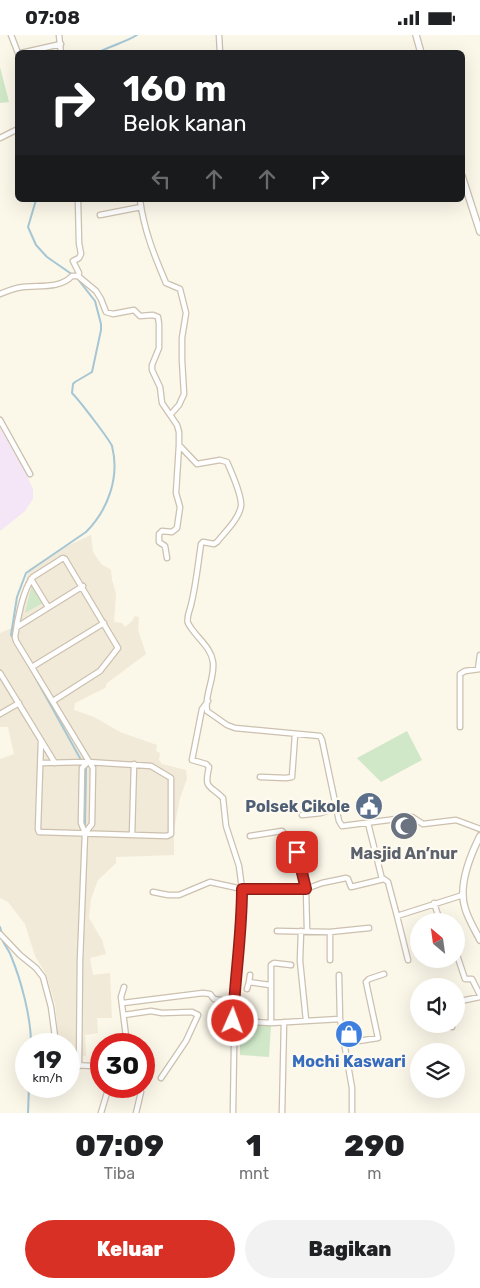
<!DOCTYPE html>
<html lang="id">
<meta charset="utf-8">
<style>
body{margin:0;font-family:Rubik,sans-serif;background:#f2f2f2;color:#202124;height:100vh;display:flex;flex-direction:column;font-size:19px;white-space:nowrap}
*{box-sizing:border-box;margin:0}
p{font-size:16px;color:#757577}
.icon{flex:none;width:28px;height:28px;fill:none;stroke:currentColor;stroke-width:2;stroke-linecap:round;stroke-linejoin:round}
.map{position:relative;height:1078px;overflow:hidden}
.details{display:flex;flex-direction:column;background:#fff;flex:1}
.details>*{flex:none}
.hud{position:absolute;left:15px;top:15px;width:450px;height:152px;border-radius:8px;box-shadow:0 5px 20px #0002;background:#202124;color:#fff;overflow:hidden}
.needle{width:32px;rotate:331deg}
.controls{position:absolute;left:410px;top:878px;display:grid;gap:10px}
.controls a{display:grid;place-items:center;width:55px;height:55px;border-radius:50%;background:#fff;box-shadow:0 5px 20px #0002;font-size:25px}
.speed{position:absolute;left:15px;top:998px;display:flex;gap:10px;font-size:25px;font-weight:700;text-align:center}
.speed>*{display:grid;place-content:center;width:65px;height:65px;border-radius:50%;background:#fff;box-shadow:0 5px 20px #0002;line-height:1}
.speed small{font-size:12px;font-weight:400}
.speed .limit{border:8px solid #d22;background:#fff;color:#111}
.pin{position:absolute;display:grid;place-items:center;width:42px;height:42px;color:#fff;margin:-21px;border-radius:10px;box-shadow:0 2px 8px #0006}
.me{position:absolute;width:55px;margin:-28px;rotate:2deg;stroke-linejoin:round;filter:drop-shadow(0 0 4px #0008)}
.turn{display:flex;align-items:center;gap:18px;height:105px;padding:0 25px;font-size:22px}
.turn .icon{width:65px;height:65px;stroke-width:2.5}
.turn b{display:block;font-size:35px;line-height:42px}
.lanes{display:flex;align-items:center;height:48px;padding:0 25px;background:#0003;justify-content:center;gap:25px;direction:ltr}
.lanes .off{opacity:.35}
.eta{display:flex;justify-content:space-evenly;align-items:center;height:85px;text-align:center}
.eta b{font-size:30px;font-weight:800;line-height:35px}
.primary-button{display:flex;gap:10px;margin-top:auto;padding:10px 25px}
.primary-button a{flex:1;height:58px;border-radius:30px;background:#d93025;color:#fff;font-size:20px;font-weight:800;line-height:58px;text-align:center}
.primary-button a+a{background:#f2f2f2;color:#202124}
.status{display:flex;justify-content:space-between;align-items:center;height:35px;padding:0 25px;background:#fff;direction:ltr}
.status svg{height:14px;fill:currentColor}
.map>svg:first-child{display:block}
.residential{fill:#f2ead8}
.education{fill:#f4e5f7}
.green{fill:#d0e8c8}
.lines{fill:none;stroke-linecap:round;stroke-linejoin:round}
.stream{stroke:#a5c6d4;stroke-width:2}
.minor-casing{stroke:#ccc0af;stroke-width:7}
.tertiary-casing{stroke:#ccc0af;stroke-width:8}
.minor{stroke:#fff;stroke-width:4.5}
.tertiary{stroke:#fff;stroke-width:5.5}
.route-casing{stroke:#8d1f18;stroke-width:12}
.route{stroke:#d93025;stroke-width:9}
.labels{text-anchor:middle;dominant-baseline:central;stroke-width:5;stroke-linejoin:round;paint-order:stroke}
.service-label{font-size:16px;font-weight:bold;fill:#4e5e75;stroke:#fefaef;text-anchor:end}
.worship-label{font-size:16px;font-weight:bold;fill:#5b616d;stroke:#fefaef}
.shop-label{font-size:16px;font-weight:bold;fill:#366cbe;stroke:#fefaef}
</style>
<div class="status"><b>07:08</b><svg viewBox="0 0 49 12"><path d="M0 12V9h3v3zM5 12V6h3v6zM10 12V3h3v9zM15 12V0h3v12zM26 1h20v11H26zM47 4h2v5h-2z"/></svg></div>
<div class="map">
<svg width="480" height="1078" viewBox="0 0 480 1078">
<rect width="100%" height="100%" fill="#fbf7e9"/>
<path class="residential" d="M91 500 93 517 101 529 111 535 112 545 116 559 114 587 122 588 125 592 132 586 135 581 139 582 138 595 146 619 107 648 105 653 75 668 74 675 94 682 120 697 157 710 156 716 160 718 159 725 162 729 186 735 187 744 180 763 174 794V820L116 822V828L98 845 91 864 89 883 102 905 106 919 90 923 93 940 110 938 112 983H97L98 998 85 1000 86 1021 69 1020V1009H59L55 969 46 939 35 921 25 889 8 867 0 863V724L14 719 8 692H0V598L12 593 29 534 69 510Z"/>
<path class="education" d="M0 393 26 439 33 454V464L25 476 0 496Z"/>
<path class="green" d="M0 32 9 67 0 68Z
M32 550 43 568 25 578Z
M407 696 422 725 381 747 357 723Z
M240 990H271L269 1022 240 1020Z"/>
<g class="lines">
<path class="stream" d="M97 18C110 11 126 7 137 0
M36 165 28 192 36 210 47 222 73 240
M13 603 11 600 17 562 26 538 86 497C108 475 120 442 112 411 109 404 79 365 72 358L73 349 75 347 92 337 101 295V289L95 266 77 243
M29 631 81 725
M85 791 86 733
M0 892 2 899
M2 904C4 910 9 915 11 921 21 945 31 982 31 1009
M28 1078 29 1051"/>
<g class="minor-casing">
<path id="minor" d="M11 0 18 18
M59 0 61 18
M219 0 220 18
M21 18 61 9
M0 103 18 94
M78 165 79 208 81 219 79 223 73 226 79 238 78 241 96 256 101 264 106 277 113 279 134 275 140 281 153 280 158 282 159 289V313L152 330V335L160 352 162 368 177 390 179 397V410L197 429 220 425 227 427C231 436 242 462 241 471 239 484 225 497 217 507L214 509 203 507 201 509C198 529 196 550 191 570 190 575 186 583 188 588 195 602 211 611 213 627 215 644 204 660 207 676L227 690 235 693 320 701 322 705 339 786 342 791 412 782 423 789 456 785 480 794
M140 165C144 195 154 220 166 248L180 254 186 278 182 303V325L184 359 179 370 171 379
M100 180 141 172
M0 259C7 256 15 253 23 252 39 250 60 254 72 241H78
M0 385 30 439
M167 523 165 511 159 507V499L162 496 172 497 177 493 180 472 176 458 179 410
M31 544 48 572
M17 592 83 551
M32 632 104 588
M478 634 480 620
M0 638 55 728
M53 666 100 636 118 613 65 524 63 523 33 542C23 554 17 586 15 602L16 606 93 733 92 789 85 798
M208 666 202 674 192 725 206 729 209 732C204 755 209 749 223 763L226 791 239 831 242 854 239 921 235 948 233 1078
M0 679 19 668
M460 692V639L465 636 480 634
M41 728 88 727 151 731 171 743V799L167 801 39 797 38 794 41 705
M260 742 286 743 292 742 295 700
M302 780 321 778 336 773
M368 788 382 844
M132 800 134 729
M250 801 282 796 283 797 285 814 289 817H297L306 854 307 895
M153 857 168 860H179L210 847 242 854H306L322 848 346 843 348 844 351 852 384 844 388 847 397 881 463 860
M434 868 440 886
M397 881 408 925
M277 896 330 897 369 893
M301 896 300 926 306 985
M330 897V925
M0 899 20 920 36 933 43 942 51 972 56 1009
M456 917 465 944H472L480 960
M250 940 249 947 270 950
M339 940 340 984
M124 952 121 962 127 1009
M247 954 249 947
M456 967 480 962
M123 968 203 958 210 959 214 964 234 967
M124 980 151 976 162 978 192 977 198 980 186 1006 161 1043
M233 986 271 988 340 984 352 1053V1078
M271 988V930L274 928 291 930
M452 989V992
M345 1008 378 1003 366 947 369 944 384 939
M69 1030 94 1031 101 1034
M79 1031 80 925 85 798 81 788 82 733 88 727
M101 1078 109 1051
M136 1078 141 1057 137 1051
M282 1078 284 987"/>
</g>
<g class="tertiary-casing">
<path id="tertiary" d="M416 0 421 18
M462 141 480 197
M480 801C470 821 458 851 465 873 468 884 475 895 480 905"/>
</g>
<use href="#minor" class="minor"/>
<use href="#tertiary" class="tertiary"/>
</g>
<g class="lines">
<g class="route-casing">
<path id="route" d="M233 986C235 942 242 898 242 854H306L297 817"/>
</g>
<use href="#route" class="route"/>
</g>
<defs>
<g id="civic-disc" transform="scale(1.4375)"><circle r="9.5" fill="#5c6f8a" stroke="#fefaef"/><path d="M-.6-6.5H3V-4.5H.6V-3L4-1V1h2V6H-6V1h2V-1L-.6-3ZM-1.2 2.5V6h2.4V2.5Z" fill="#fff"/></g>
<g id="mosque-disc" transform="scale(1.4375)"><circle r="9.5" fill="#6b7280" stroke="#fefaef"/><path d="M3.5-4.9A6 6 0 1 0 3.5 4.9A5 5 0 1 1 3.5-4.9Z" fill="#fff"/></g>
<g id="shop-disc" transform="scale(1.4375)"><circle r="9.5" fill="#3f7fe0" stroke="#fefaef"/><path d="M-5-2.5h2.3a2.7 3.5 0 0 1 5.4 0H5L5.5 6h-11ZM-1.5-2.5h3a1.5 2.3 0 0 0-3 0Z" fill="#fff"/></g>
</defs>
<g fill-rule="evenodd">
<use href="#civic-disc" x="369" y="771"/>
<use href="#mosque-disc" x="404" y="791"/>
<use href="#shop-disc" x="349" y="999"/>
</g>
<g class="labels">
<g class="service-label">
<text x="350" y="771">Polsek Cikole</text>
</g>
<g class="worship-label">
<text x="404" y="818">Masjid An’nur</text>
</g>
<g class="shop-label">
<text x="349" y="1026">Mochi Kaswari</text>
</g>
</g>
</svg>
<div class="controls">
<a><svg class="needle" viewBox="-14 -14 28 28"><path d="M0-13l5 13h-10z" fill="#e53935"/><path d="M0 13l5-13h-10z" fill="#757577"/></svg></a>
<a><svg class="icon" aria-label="sound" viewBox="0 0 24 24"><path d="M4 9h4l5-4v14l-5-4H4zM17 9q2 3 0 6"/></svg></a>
<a><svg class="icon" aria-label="layers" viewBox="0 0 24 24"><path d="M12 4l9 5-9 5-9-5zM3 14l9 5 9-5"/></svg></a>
</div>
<div class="speed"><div>19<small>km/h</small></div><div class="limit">30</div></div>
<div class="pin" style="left:297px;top:817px;background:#d93025"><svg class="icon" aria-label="arrive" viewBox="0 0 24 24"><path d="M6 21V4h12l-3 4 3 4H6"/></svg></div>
<svg class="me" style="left:233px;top:986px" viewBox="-20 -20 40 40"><circle r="17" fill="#d93025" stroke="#fff" stroke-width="3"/><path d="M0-11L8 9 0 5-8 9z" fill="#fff"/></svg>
<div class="hud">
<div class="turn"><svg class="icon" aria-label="right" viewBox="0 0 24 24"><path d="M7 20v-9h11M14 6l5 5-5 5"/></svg><div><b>160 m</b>Belok kanan</div></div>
<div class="lanes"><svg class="icon off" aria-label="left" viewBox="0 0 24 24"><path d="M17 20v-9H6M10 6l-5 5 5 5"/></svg><svg class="icon off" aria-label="ahead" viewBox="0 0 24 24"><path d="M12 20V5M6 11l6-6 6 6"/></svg><svg class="icon off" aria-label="ahead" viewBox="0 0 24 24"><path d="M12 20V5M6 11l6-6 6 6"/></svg><svg class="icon" aria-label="right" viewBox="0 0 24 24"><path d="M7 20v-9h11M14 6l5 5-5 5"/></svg></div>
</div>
</div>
<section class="details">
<div class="eta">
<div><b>07:09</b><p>Tiba</p></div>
<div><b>1</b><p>mnt</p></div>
<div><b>290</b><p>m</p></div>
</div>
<div class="primary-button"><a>Keluar</a><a>Bagikan</a></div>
</section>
